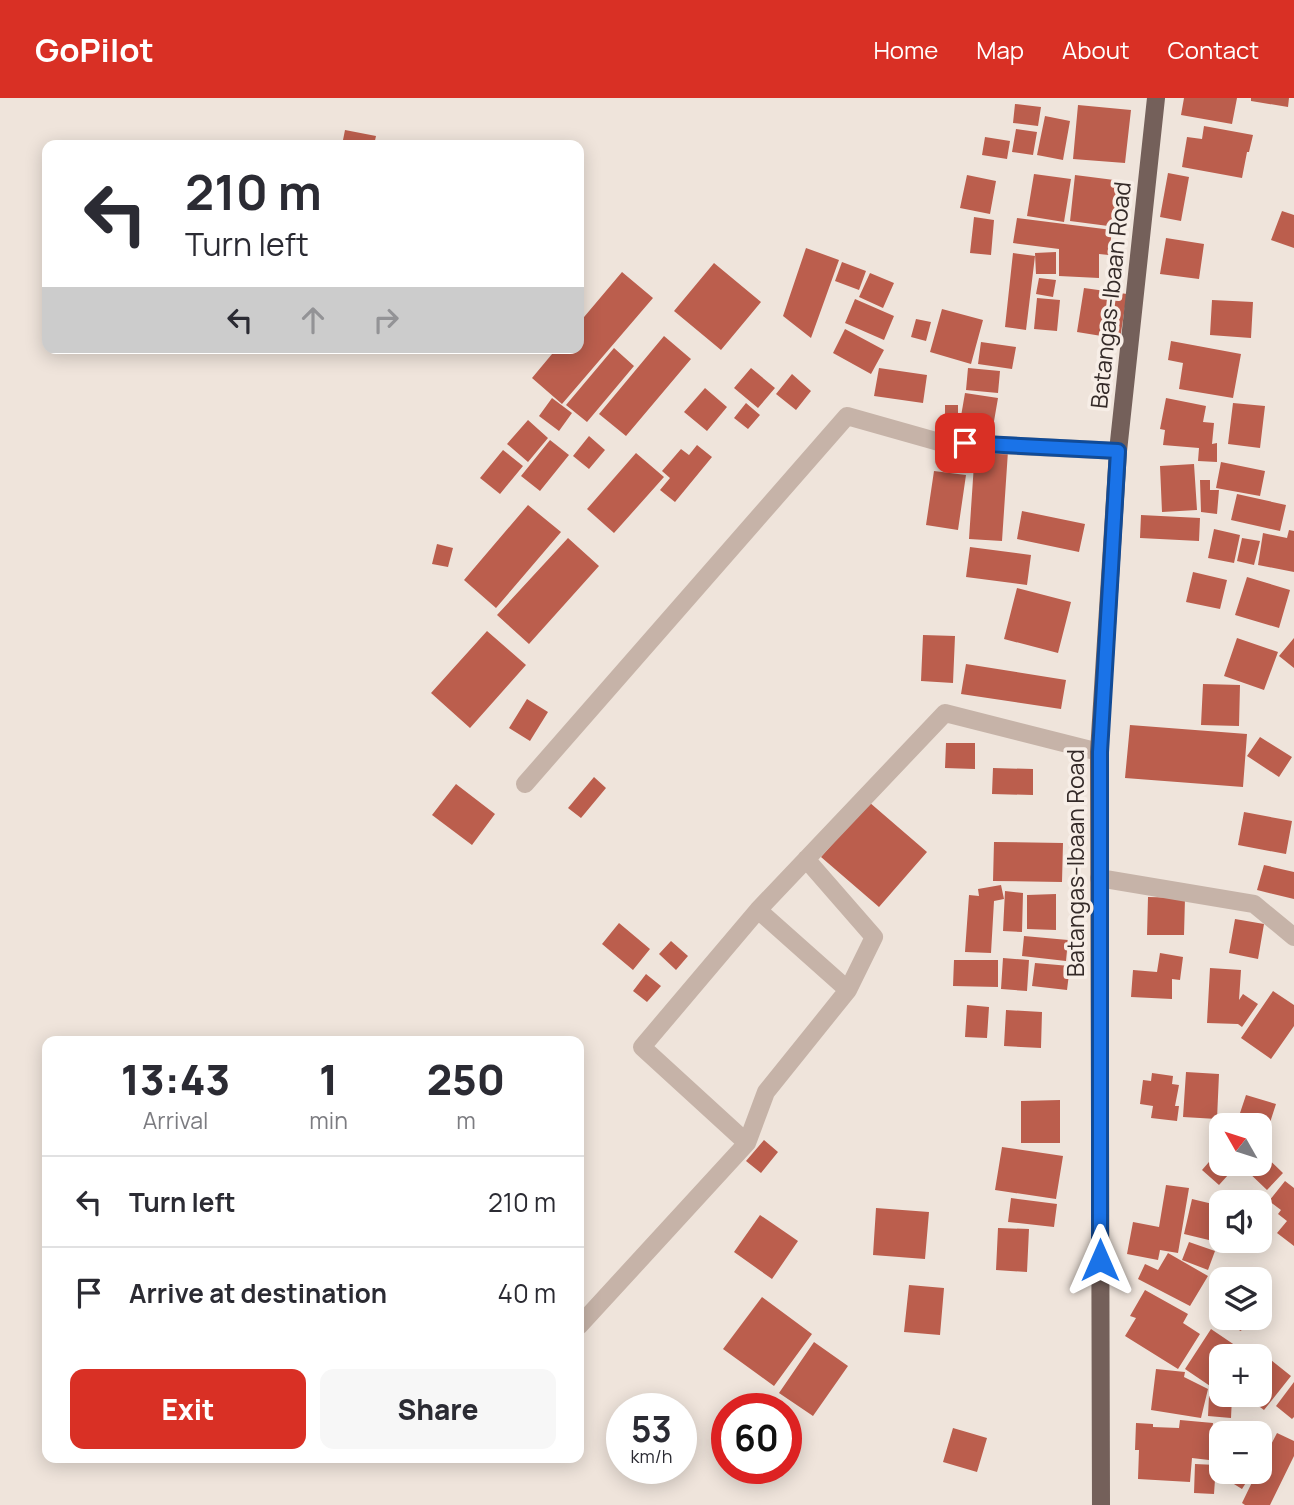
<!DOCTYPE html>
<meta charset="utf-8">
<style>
body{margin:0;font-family:Manrope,sans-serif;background:#f7f7f7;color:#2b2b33;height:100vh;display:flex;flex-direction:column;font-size:26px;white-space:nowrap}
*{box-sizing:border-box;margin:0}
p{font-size:23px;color:#7c7c81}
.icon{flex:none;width:38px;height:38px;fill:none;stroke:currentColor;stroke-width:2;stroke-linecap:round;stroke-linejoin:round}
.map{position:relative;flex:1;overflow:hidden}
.side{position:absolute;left:42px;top:938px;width:542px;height:427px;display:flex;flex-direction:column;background:#fff;border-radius:14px;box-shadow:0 4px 18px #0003}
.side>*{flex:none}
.banner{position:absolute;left:42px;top:42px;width:542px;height:214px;border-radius:14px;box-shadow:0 4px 18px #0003;background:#fff;color:#2b2b33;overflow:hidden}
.needle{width:46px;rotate:309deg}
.fabs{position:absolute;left:1209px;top:1015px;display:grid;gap:14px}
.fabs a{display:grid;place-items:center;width:63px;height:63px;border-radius:14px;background:#fff;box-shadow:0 4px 18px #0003;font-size:35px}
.speed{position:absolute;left:606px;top:1295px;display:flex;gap:14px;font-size:35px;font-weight:700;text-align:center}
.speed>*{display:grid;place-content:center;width:91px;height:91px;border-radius:50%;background:#fff;box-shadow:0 4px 18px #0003;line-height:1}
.speed small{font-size:18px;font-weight:400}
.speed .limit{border:10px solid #d22;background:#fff;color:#111}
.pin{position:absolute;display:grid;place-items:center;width:60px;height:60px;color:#fff;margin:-30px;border-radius:14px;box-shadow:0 4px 10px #0006}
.me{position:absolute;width:77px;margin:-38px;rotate:0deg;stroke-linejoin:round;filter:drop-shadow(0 0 5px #0008)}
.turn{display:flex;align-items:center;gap:24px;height:147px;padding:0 28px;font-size:32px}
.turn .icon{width:91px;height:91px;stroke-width:2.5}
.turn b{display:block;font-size:49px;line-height:60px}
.lanes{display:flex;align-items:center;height:66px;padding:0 28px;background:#0003;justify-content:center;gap:35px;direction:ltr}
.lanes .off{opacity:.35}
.eta{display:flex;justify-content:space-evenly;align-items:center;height:119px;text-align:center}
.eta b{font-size:42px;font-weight:800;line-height:49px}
.action{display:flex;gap:14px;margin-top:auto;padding:14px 28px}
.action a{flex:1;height:80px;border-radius:14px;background:#d93025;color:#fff;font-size:28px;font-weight:800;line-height:80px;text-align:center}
.action a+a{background:#f7f7f7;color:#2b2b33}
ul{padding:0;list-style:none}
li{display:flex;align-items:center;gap:21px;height:91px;padding:0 28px;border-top:2px solid #e1e1e2}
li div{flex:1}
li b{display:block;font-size:26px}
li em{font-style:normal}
header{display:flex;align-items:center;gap:42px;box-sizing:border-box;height:98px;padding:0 35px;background:#d93025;color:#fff}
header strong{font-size:33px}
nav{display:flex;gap:38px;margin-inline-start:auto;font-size:24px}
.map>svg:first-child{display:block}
.building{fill:#bb5e4d}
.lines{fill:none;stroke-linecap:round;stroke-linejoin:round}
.minor{stroke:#c6b3a8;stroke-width:18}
.major{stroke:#74605a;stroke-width:18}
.route-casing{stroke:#114b97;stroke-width:18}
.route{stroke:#1a73e8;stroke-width:12}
.labels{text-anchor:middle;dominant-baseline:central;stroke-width:7;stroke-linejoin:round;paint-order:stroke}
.street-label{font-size:23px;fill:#342a28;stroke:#f7eee7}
</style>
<header>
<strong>GoPilot</strong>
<nav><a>Home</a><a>Map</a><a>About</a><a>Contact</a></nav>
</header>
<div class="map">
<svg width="1294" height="1407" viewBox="0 0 1294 1407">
<rect width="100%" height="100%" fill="#efe4db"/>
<path class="building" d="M1184 0H1237L1232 26 1181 17Z
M1251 0H1289L1288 9 1251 3Z
M1015 6 1041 9 1038 28 1013 25Z
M1078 7 1131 12 1125 65 1073 61Z
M1045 18 1070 23 1063 62 1037 57Z
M1204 28 1253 37 1249 54H1247L1242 80 1182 69 1187 39 1202 41Z
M1016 31 1037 34 1033 57 1012 54Z
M345 32 376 38 374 47H342Z
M985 39 1010 43 1007 61 982 57Z
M1168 75 1189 79 1181 123 1160 119Z
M1034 76 1071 81 1064 124 1027 118Z
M967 77 996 83 990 116 960 110Z
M1075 77 1122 83 1116 129 1070 123Z
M1282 113 1294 117V150L1271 142Z
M974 119 994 122 991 157 970 155Z
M1017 120 1112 132 1109 157 1099 156V180L1059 178V151L1013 145Z
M1166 140 1204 146 1199 181 1160 176Z
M806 150 839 162 811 240 783 218Z
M1056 154V176H1036L1035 155Z
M1013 155 1035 158 1026 232 1005 229Z
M842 164 866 173 859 192 835 183Z
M714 165 761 204 721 252 674 213Z
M622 174 653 200 562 306 532 280 557 250H579V225Z
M870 175 894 185 883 210 859 199Z
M1039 180 1056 182 1053 199 1036 196Z
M1084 190 1127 196 1120 241 1077 234Z
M1037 200 1060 202 1057 233 1034 231Z
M855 201 894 218 884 242 845 225Z
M1212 202 1253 204 1251 240 1210 237Z
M942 211 983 222 971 266 930 254Z
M916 221 931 224 926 243 911 239Z
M845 231 884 252 871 276 833 255Z
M664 238 691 261 626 338 599 316Z
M1171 243 1241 256 1233 300 1179 291 1183 265 1168 262Z
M981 244 1016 249 1012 271 978 266Z
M614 250 634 268 587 324 566 307Z
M751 270 775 290 758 310 734 290Z
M879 270 927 277 923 305 874 298Z
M968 270 1000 273 998 295 966 292Z
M792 276 811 293 796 312 776 296Z
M705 290 727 309 707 333 684 314Z
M965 295 998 300 993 329 960 324Z
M552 300 572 315 559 333 539 318Z
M1166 300 1206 308 1203 324 1214 325 1212 346 1217 345V364L1198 363 1199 350 1163 347 1165 332 1160 331Z
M746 305 760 317 748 331 734 320Z
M1233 305 1265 308 1260 350 1228 346Z
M945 307H958V319H945Z
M528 322 548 340 528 364 507 346Z
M589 338 605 352 589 371 573 358Z
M550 342 569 357 540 393 521 378Z
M697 347 712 359 675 404 660 392 670 380 662 373 681 351 689 357Z
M975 351 1008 353 1002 443 969 441Z
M503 352 523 368 500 396 480 380Z
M636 355 664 379 614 435 587 411Z
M1221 364 1265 373 1260 398 1216 390Z
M1194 366 1197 412 1162 414 1160 368Z
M934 373 966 377 958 432 926 427Z
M1200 382H1210V392H1219L1217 416 1201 414Z
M1237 396 1286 407 1280 433 1231 422Z
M528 407 561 434 496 510 464 482Z
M1022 413 1085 426 1079 454 1017 441Z
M1141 417 1200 420 1199 443 1140 440Z
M1214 431 1240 437 1234 465 1208 460Z
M1289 432 1294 433V474L1258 467 1263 435 1287 440Z
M568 440 599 468 529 546 497 517Z
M1242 440 1260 443 1254 467 1237 463Z
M437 446 453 450 448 469 432 466Z
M970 449 1031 457 1027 487 966 479Z
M1193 474 1227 482 1220 511 1186 504Z
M1247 479 1290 492 1279 530 1235 517Z
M1017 490 1071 504 1058 555 1004 541Z
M487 533 526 567 470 630 431 595Z
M923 537 955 538 953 585 921 583Z
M1237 540 1278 554 1264 592 1224 578Z
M1294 540V570L1279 558Z
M966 566 1066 582 1061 611 961 596Z
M1203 586 1240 587 1239 628 1201 627Z
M527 601 548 614 530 643 509 630Z
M1130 627 1247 636 1243 689 1125 680Z
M1260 639 1292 659 1279 679 1247 658Z
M946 645H975V671L945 670Z
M993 670 1033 671V697L992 696Z
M594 679 606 690 581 720 568 710Z
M456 686 495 716 472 747 432 717Z
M869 704 927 754 879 809 821 759Z
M1244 714 1292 723 1286 756 1238 747Z
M994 744 1063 745 1062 784 993 783Z
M1264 767 1294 774V801L1257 792Z
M1001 787 1004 801 994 803 991 855 965 854 969 797 979 798 978 791Z
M1005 793 1023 795 1022 834 1003 833Z
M1056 796V832L1027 831V797Z
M1148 799 1185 800 1184 837H1147Z
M1235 821 1264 826 1258 861 1229 855Z
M619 825 650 851 633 872 602 846Z
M1024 838 1068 842 1066 863 1022 858Z
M671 843 688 858 676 872 659 856Z
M1160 855 1183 859 1180 882 1172 881V901L1131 899 1133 872 1157 874Z
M1003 860 1029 862 1027 893 1001 891Z
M954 862H998V889L953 888Z
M1035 865 1070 868 1067 892 1032 888Z
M1210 870 1241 872 1239 902 1243 896 1258 906 1242 929 1238 926 1207 925Z
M646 876 661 888 647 904 633 893Z
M1273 893 1294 907V928L1271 961 1241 940Z
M967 907 989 909 987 940 965 939Z
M1006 912 1042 914 1041 950 1004 948Z
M1186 974 1219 976 1217 1021 1183 1019Z
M1152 975 1173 978 1172 986 1179 987 1175 1008H1179L1177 1023 1151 1020 1153 1008 1140 1006 1143 982 1151 983Z
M1246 997 1276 1006 1266 1037 1260 1035V1027H1236Z
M1060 1002V1045H1021V1003Z
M764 1042 778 1054 761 1075 746 1063Z
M1002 1049 1063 1058 1056 1101 995 1092Z
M1222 1049V1066H1238L1219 1087 1202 1072Z
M1260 1053 1283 1075 1267 1092 1245 1071 1250 1066H1260Z
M1285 1083 1294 1090V1148L1277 1135 1287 1123 1278 1116 1281 1112 1269 1103Z
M1166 1087 1189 1090 1178 1155 1160 1152 1158 1162 1127 1156 1133 1124 1159 1129Z
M1011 1100 1057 1106 1054 1129 1008 1124Z
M1192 1101 1221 1108 1213 1143 1184 1136Z
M876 1110 929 1114 925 1161 873 1157Z
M760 1117 798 1143 772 1181 734 1154Z
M998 1130 1029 1131 1027 1174 996 1172Z
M1189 1144 1215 1153 1208 1172 1182 1162Z
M1168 1155 1208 1178 1190 1208 1138 1181 1145 1166 1158 1172Z
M1220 1172 1246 1181H1222V1202L1210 1198Z
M909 1187 944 1190 940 1237 904 1234Z
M1145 1192 1188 1216 1183 1225 1200 1236 1178 1271 1125 1238 1136 1220 1130 1218Z
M762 1199 812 1236 774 1288 723 1251Z
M1222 1209V1220H1247L1241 1233 1216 1222Z
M1211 1231 1242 1252 1238 1258H1222V1283L1216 1292 1185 1271Z
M814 1244 848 1268 813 1318 779 1295Z
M1266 1258 1291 1278 1264 1312 1244 1297H1260V1266Z
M1156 1271 1185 1274 1184 1279 1208 1291 1201 1320 1151 1312Z
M1294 1284V1319L1292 1321 1276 1308Z
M1209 1298 1232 1299 1231 1320 1208 1318Z
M1180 1322 1213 1325 1209 1362 1192 1360 1190 1384 1138 1381 1139 1352H1135L1136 1325 1153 1326V1329L1179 1330Z
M953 1330 987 1340 977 1374 943 1364Z
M1277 1335 1294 1343V1358L1270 1407H1245L1242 1405 1257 1374H1260V1368Z
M1195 1366 1216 1367 1214 1396 1194 1395Z
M1224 1374H1249L1252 1375 1242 1391 1221 1378Z"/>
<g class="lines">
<path class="minor" d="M525 686 847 318 939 344 1118 353
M1099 780 1254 806 1294 839
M758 812 848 892
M747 1045 642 949 758 812 945 615 1099 654
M579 1228 747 1045 766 994 848 892 874 839 806 761"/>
<path class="major" d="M1101 1407 1099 654 1118 353 1156 0"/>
</g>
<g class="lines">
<g class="route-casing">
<path id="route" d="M965 345 1118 353 1100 654V1162"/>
</g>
<use href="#route" class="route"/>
</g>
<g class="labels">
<g class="street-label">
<text transform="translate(1110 197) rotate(-84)">Batangas-Ibaan Road</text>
<text transform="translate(1075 765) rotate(-90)">Batangas-Ibaan Road</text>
</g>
</g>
</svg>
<div class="fabs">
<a><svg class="needle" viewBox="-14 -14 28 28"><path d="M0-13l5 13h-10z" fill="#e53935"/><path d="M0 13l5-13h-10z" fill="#7c7c81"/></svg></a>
<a><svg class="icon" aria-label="sound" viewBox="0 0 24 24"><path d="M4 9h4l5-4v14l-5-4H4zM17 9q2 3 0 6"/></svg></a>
<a><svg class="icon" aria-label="layers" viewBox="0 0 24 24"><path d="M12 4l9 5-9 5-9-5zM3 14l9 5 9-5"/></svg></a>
<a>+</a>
<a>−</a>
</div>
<div class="speed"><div>53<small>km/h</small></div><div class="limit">60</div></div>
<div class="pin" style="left:965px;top:345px;background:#d93025"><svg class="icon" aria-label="arrive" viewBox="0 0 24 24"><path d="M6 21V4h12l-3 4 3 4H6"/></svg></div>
<svg class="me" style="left:1100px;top:1162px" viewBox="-20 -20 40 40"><path d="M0-17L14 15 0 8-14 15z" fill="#1a73e8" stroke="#fff" stroke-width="4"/></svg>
<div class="banner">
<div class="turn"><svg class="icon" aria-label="left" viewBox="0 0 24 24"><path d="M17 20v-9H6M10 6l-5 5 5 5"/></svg><div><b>210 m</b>Turn left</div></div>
<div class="lanes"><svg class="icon" aria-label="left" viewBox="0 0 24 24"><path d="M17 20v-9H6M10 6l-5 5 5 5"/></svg><svg class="icon off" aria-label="ahead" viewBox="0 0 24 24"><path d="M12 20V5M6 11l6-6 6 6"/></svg><svg class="icon off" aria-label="right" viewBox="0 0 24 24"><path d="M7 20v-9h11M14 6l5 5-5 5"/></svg></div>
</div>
<section class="side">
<div class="eta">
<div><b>13:43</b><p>Arrival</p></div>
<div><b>1</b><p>min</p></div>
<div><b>250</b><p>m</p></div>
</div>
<ul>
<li><svg class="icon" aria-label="left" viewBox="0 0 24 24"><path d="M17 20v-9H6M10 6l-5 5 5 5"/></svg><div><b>Turn left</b></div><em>210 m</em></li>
<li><svg class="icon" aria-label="arrive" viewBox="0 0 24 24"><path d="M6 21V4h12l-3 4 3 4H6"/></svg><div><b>Arrive at destination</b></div><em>40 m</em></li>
</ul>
<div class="action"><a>Exit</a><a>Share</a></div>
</section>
</div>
